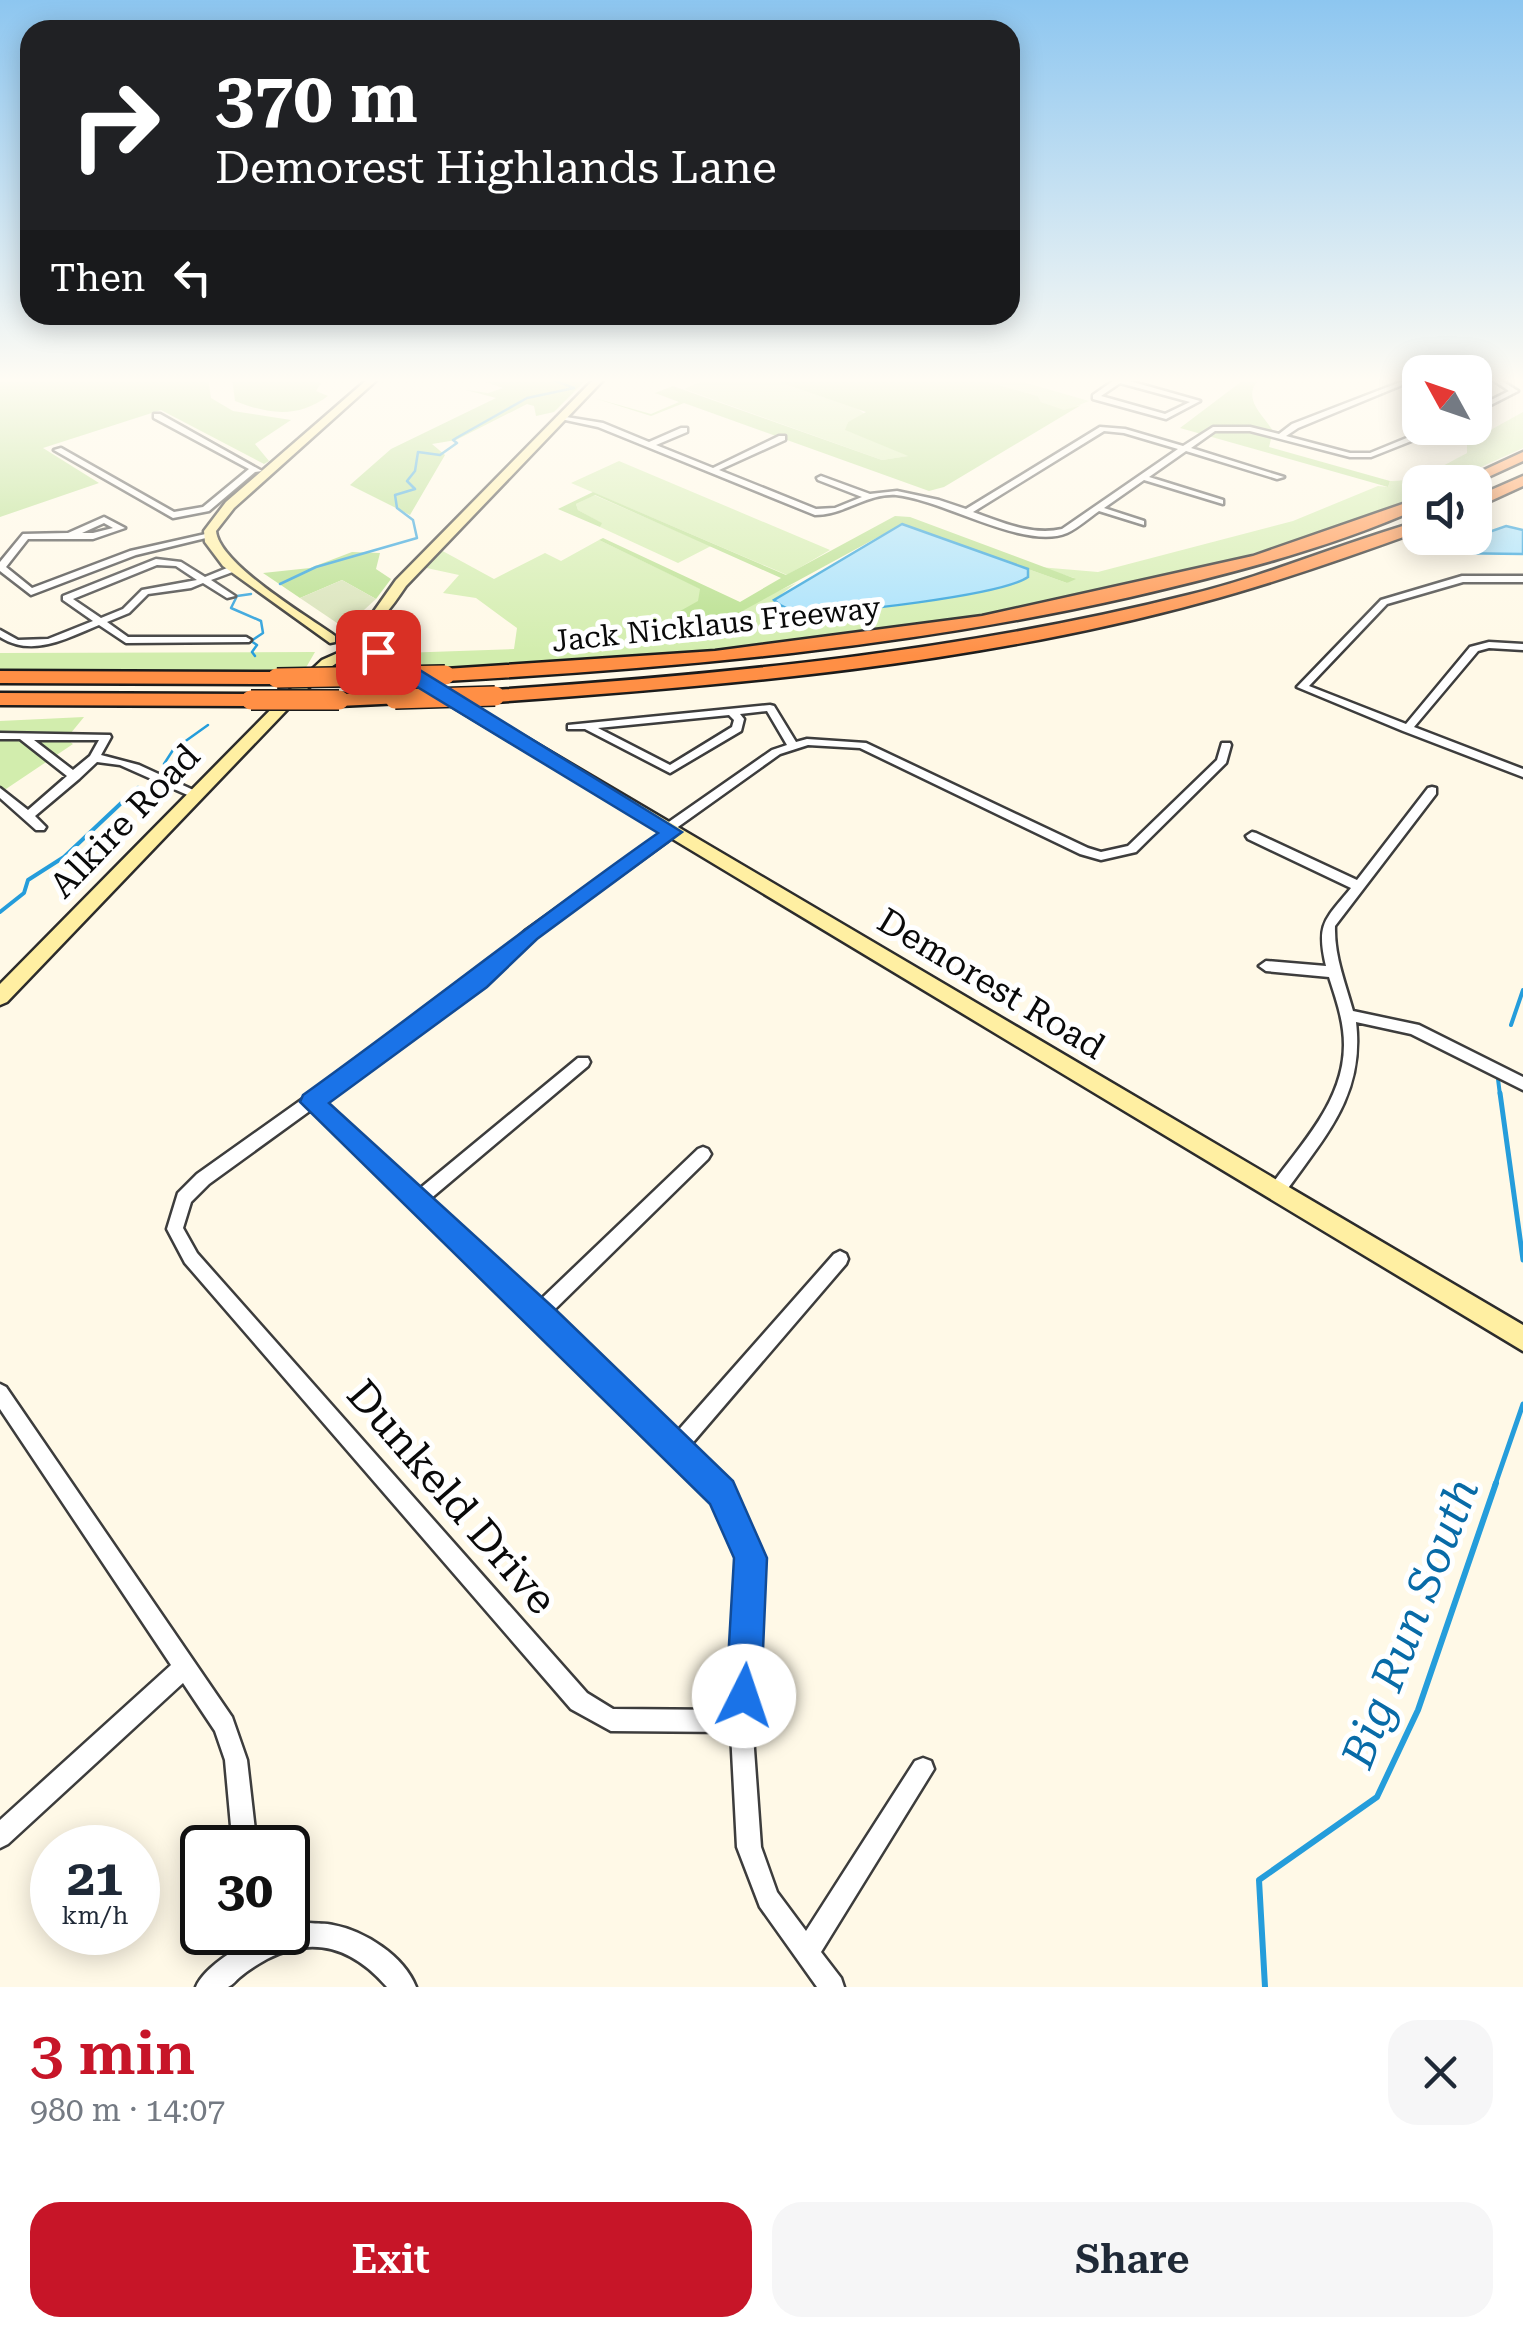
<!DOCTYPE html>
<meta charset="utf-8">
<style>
body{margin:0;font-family:"Roboto Serif",serif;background:#f6f6f7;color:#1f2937;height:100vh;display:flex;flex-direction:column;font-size:38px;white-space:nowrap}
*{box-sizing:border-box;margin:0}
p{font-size:32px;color:#747a83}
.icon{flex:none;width:55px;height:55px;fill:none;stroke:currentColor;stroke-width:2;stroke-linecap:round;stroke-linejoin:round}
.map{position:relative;height:1987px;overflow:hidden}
.side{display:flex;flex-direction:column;background:#fff;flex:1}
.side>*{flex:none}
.banner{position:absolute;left:20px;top:20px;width:1000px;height:305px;border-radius:30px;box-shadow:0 5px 25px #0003;background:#202124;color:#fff;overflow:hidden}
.needle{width:65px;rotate:310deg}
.fabs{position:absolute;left:1402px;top:355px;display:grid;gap:20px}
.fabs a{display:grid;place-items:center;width:90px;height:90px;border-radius:20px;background:#fff;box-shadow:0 5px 25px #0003;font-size:50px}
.speed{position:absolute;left:30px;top:1825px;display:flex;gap:20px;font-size:50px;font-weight:700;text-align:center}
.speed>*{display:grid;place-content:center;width:130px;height:130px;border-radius:50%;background:#fff;box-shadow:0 5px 25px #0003;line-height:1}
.speed small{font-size:25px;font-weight:400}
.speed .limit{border:5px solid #111;border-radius:15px;background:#fff;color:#111}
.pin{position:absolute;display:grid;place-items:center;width:85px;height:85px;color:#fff;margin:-42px;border-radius:20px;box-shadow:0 5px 15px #0006}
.me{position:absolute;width:110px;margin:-55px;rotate:4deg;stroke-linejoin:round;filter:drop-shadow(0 0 8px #0008)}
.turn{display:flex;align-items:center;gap:35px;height:210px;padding:0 30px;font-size:45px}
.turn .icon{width:130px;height:130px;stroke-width:2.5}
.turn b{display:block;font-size:70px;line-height:85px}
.then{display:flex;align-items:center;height:95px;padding:0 30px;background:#0003;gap:20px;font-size:38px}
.round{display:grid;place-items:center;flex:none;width:105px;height:105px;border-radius:30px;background:#f6f6f7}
.headline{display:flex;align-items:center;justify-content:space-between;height:170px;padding:0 30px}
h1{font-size:60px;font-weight:600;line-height:75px;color:#c71528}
.button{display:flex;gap:20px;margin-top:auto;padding:20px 30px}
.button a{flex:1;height:115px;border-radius:30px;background:#c71528;color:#fff;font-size:40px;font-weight:600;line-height:115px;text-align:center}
.button a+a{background:#f6f6f7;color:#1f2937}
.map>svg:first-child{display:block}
.green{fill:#d2edad}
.forest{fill:#b6df8b}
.cemetery{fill:#d7e2b7}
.water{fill:#a5e1fd;stroke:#259ddb;stroke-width:2.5}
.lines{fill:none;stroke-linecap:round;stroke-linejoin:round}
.stream-far3{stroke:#259ddb;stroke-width:2.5}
.stream-far2{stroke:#259ddb;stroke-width:4}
.stream-far1{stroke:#259ddb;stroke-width:5}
.stream{stroke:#259ddb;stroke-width:6}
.street-casing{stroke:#3d3d3d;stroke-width:5}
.secondary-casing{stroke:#2c2c2c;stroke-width:5}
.highway-casing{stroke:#1b1b1b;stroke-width:5}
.street{fill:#fff;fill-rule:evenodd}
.secondary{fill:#ffefa2;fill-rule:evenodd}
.highway{fill:#ff8f45;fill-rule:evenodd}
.highway-bridge-casing{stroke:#1b1b1b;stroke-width:22;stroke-linecap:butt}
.highway-bridge{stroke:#ff8f45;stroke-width:19}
.route{fill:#1a73e8;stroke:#114b97;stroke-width:2.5}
.labels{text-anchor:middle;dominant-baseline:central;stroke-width:10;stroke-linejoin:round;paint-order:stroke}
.far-street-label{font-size:30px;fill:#0a0a0a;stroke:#fff}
.street-label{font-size:35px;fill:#0a0a0a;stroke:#fff}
.near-street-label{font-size:42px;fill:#0a0a0a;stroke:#fff}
.near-water-label{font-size:45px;font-style:italic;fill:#086ba7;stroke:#fff}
</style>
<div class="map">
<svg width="1523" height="1987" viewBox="0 0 1523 1987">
<rect width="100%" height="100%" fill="#fff9e7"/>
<path class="green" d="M710 378H767L858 409 866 415 848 422 846 430 909 456 882 460 684 389Z
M974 378H1009L1089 401 1064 411 1041 402 1038 396Z
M1523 412V448L1448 482H1420V495C1148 605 853 644 563 662 516 665 431 682 392 658L401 653 514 649 517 628 476 598 443 593 459 575 422 567 439 549 494 579 545 553 561 561 599 540 701 589 695 628 796 583 774 600C805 630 983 589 1028 577V569L1067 583 1074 578 1039 567 1098 572 1293 521 1378 486 1388 487 1390 481C1419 482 1442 466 1467 453V443Z
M619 461 830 550 787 575 571 483Z
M594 495 711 546 678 563 600 527 601 523 578 510 576 504Z
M315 652 304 671H0V653Z
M84 717 66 739 73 744 0 793V721Z"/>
<path class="forest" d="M0 378H208L211 398 233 411 291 420 255 444 269 461 264 464 161 410 43 448 99 483 0 517Z
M232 378H309L321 383 316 391 328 396C298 418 270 415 235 401Z
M475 378H588L554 412 536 416 534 406 527 404 456 440 432 444 445 455 410 515 350 485 391 449 496 398 466 390 488 393 503 388Z
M767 378H974L1038 396 1041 402 1064 410 1081 405 944 487 929 491 684 403 651 416 594 398 651 414 679 402 655 393 673 386 882 460 908 456 845 430 848 422 866 412Z
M1246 378H1260C1241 398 1261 412 1273 431L1269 447 1390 481 1388 487 1180 428Z
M593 492 786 575 895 516 910 517 1076 579 1067 583 902 524 713 627 695 628 673 615 698 601 700 589 599 540 603 538 740 602 781 578 595 495 576 504 578 510 602 523 600 527 558 509Z
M352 552 380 553 376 569 391 579 376 599 342 580 300 598 263 573 310 568Z"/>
<path class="cemetery" d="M342 580 376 599 352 621 337 623 300 598Z"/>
<path class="water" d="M902 524 1028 569V577C1003 595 836 615 802 612 791 611 782 608 774 600Z
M1506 526 1523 530V554L1447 553 1472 538Z"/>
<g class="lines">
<path class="stream-far3" d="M280 584 316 567 417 538 413 520 397 508 395 495 415 489 407 481 415 471 418 452 440 455 457 443 453 440 458 437 527 398 574 388 548 378
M251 594 237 596 231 608 261 621 263 633 251 641 257 645 252 652 255 656
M164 764 173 750 208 725
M131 794 138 787"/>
<path class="stream-far2" d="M0 912 24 893 28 880 64 857 134 791
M1511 1025 1523 990
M1498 1079 1500 1095"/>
<path class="stream-far1" d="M1500 1093 1523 1260
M1495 1485 1523 1404"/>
<path class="stream" d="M1265 1987 1259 1880 1377 1797 1418 1710 1496 1483"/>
<g class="street-casing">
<path id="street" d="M1106 378H1119L1200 401 1166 419 1093 399V395L1113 381ZM1120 383 1190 402 1165 414 1101 396Z
M1411 378H1419L1298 428 1286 436 1350 453H1370L1431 428H1439V430L1371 457H1350L1250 431H1215L1191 448 1284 477 1277 479 1186 451 1149 477 1223 500V504L1144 480 1104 508 1144 521V525L1099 511C1089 518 1078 528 1067 533 1025 551 944 500 896 495 868 493 844 515 815 515L598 427 556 418 560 416 603 423 649 442 681 428H687V432L656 445 713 468 779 436H785V440L719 470 816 509 835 508 862 497 818 480 817 478 821 476 870 494 897 491 939 500 966 509 1100 427 1125 429 1183 446 1213 427H1250L1279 434 1292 424ZM1104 431 1124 433 1178 449 1062 529C1032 536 1001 522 973 512Z
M1490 378H1497L1518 391 1475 413V408L1509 391Z
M154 414H160L262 471 255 472 209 511 173 518 54 450 61 448 174 512 203 507 249 469 154 418Z
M104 517 125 528 93 539H28L6 567 32 588 130 551 210 533 214 536 136 555 31 595 0 571V562L23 534 68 533ZM104 523 113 528 93 533H82Z
M156 559 181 562 205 577 232 566H238V570L211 580 235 596 227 598 203 583 191 588 148 594 129 613 107 622 128 637H246L251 640 249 642 126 643 99 625C67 638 33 658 0 637V630L18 640 48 639 93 621 63 600V596ZM157 565 176 566 197 580 142 590 123 609 101 618 73 599Z
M1462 576H1523V582H1463L1387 604 1309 686 1406 724 1470 647 1489 642 1523 644V650L1489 648 1478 651 1414 727 1523 769V777L1403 731 1297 687 1381 600Z
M770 705 774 706 796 742 807 739 866 743 1088 848 1101 852 1128 846 1217 760 1222 743H1230L1231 745 1226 763 1136 852 1101 860 1080 854 860 748 808 745 780 754 675 829 678 832 676 835 535 937 487 983 322 1102 418 1190 578 1058H588L590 1062 588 1066 429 1200 539 1301 698 1149 703 1147 708 1149 711 1154 708 1159 551 1313 675 1434 834 1254 840 1251 846 1254 848 1259 846 1264 689 1447 729 1486 760 1558 752 1721 761 1847 777 1892 806 1931 915 1761 923 1758 931 1761 934 1769 821 1952 841 1978 844 1987H817L760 1907 737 1847 731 1732 611 1731 571 1709 185 1263 167 1229 178 1193 197 1174 477 975 525 931 664 832 661 829 663 826 772 750 787 745 767 711 740 714 744 719 741 731 670 773 585 729H568V725ZM729 715 734 720 732 727 670 765 598 728ZM311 1110 540 1325 715 1500 740 1558 731 1710 613 1709 587 1693 197 1253 183 1228 191 1202 209 1184Z
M0 733 110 735 111 737 101 755 139 765 202 794 200 797H192L120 765 97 762 79 779 35 816 46 827 44 830H36L0 798V788L28 810 67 776 20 739H0ZM34 740H99L90 756 73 770Z
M1432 787 1436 788V794L1335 926C1334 956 1345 982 1353 1011L1419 1025 1523 1077V1090L1411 1034 1356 1022C1365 1098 1322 1139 1282 1197L1276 1199 1270 1197 1268 1192 1270 1187C1301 1144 1344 1101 1344 1045 1344 1021 1336 999 1329 977L1266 971 1259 966 1266 961 1326 966C1316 923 1325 920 1351 888L1248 839 1246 836 1252 832 1256 833 1357 880 1428 788Z
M0 1384 6 1387 232 1717 247 1760 257 1848H233L225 1760 215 1731 183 1683 8 1844 0 1848V1820L171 1665 0 1409Z
M309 1923C317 1924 326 1923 333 1925 365 1931 404 1956 416 1987H387C354 1949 315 1934 267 1959 258 1964 248 1970 240 1977 236 1980 233 1985 228 1987 219 1987 204 1987 196 1987 204 1966 249 1939 270 1933 275 1932 283 1932 288 1932V1927Z"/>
</g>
<g class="secondary-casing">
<path id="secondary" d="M369 378H379L234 508 216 531C219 564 307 616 335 636V642L330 643 223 566 205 542 204 531 226 502Z
M595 378H605L406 586C391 607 377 633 348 632V626L372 614 396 580Z
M347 649 375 653 447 691 1523 1325V1351L437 697C418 687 367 653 348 658 330 663 316 681 303 693L7 1002 0 1005V984L293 687 322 660Z"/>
</g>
<g class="highway-casing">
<path id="highway" d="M1523 452V461L1475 483 1458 482Z
M1523 476V486L1475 508V497Z
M1420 498V508C1327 549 1229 574 1130 597 904 648 676 668 445 681L436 675 445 669 715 651 982 616 1253 556Z
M1420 521V531C1348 557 1277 582 1203 602 973 665 732 685 495 702L486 696 495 690C728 674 960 652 1188 595 1267 576 1342 543 1420 521Z
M0 671 277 672 286 678 277 684 0 683Z
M0 693 251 694 261 700 251 706 0 705Z
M395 693 405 699 402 703 339 706 329 700 339 694Z"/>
</g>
<use href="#street" class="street"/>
<use href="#secondary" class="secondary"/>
<use href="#highway" class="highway"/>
<g class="highway-bridge-casing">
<path id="highway-bridge" d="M277 678 445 675
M395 699 495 696
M251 700H339"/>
</g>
<use href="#highway-bridge" class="highway-bridge"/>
</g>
<linearGradient id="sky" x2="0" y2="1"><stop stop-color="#8dc6f0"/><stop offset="0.58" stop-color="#fffcf4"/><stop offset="1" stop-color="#fffcf4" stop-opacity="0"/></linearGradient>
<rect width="1523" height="656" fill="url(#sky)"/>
<path class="route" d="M372 648H384L682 832 537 939 487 987 329 1103 556 1310 733 1481 767 1558 761 1696 756 1709 744 1714 731 1709 726 1696 734 1558 710 1504 300 1102 303 1095C423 1009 538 917 658 833L419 688 372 655Z"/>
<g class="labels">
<g class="far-street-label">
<text transform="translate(716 624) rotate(-6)">Jack Nicklaus Freeway</text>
</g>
<g class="street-label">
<text transform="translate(125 821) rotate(-46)">Alkire Road</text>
<text transform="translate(991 984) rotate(31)">Demorest Road</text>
</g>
<g class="near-street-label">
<text transform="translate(452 1497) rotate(49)">Dunkeld Drive</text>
</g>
<g class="near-water-label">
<text transform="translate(1410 1623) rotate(-69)">Big Run South</text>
</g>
</g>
</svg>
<div class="fabs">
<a><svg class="needle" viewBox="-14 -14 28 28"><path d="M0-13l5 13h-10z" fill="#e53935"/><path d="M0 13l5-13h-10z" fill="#747a83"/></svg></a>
<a><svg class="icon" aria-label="sound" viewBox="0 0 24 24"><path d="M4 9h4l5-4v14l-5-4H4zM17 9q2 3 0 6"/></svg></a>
</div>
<div class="speed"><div>21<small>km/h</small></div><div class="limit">30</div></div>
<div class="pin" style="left:378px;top:652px;background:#d93025"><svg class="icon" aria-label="arrive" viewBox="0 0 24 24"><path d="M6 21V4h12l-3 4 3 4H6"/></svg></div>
<svg class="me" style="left:744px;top:1696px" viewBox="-20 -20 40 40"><circle r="19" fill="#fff"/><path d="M0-13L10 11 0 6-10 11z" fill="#1a73e8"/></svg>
<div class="banner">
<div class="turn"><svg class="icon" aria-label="right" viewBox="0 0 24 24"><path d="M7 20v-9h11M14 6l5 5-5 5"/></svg><div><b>370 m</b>Demorest Highlands Lane</div></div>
<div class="then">Then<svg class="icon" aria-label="left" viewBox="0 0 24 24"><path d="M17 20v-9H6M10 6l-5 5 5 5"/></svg></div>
</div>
</div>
<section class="side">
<div class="headline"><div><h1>3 min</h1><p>980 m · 14:07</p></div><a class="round"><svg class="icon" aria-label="close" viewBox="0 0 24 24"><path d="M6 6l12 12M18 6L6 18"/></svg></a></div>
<div class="button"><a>Exit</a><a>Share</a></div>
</section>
